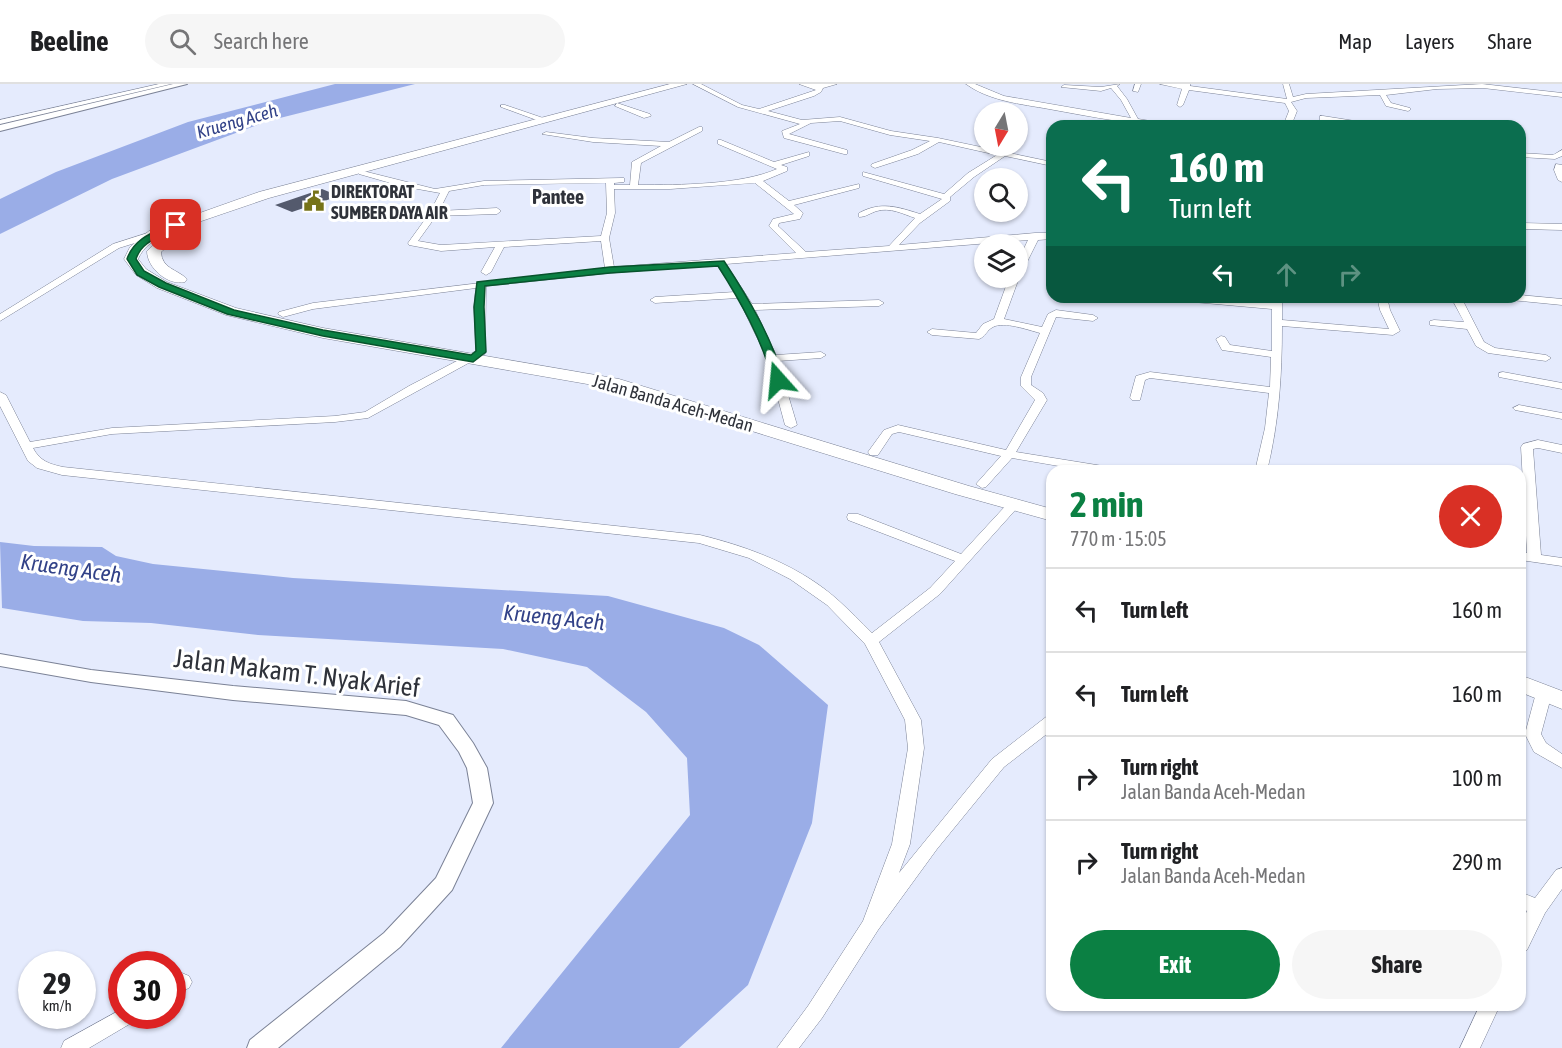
<!DOCTYPE html>
<meta charset="utf-8">
<style>
body{margin:0;font-family:"Asap Condensed",sans-serif;background:#f6f6f6;color:#202124;height:100vh;display:flex;flex-direction:column;font-size:22px;white-space:nowrap}
*{box-sizing:border-box;margin:0}
p{font-size:20px;color:#757577}
.icon{flex:none;width:33px;height:33px;fill:none;stroke:currentColor;stroke-width:2;stroke-linecap:round;stroke-linejoin:round}
.map{position:relative;flex:1;overflow:hidden}
.sheet{position:absolute;left:1046px;top:381px;width:480px;height:546px;display:flex;flex-direction:column;background:#fff;border-radius:18px;box-shadow:0 2px 4px #0004}
.sheet>*{flex:none}
.banner{position:absolute;left:1046px;top:36px;width:480px;height:183px;border-radius:18px;box-shadow:0 2px 4px #0004;background:#0b6e4f;color:#fff;overflow:hidden}
.needle{width:39px;rotate:190deg}
.fabs{position:absolute;left:974px;top:18px;display:grid;gap:12px}
.fabs a{display:grid;place-items:center;width:54px;height:54px;border-radius:50%;background:#fff;box-shadow:0 2px 4px #0004;font-size:30px}
.speed{position:absolute;left:18px;top:867px;display:flex;gap:12px;font-size:30px;font-weight:700;text-align:center}
.speed>*{display:grid;place-content:center;width:78px;height:78px;border-radius:50%;background:#fff;box-shadow:0 2px 4px #0004;line-height:1}
.speed small{font-size:15px;font-weight:400}
.speed .limit{border:9px solid #d22;background:#fff;color:#111}
.pin{position:absolute;display:grid;place-items:center;width:51px;height:51px;color:#fff;margin:-26px;border-radius:12px;box-shadow:0 3px 9px #0006}
.me{position:absolute;width:66px;margin:-33px;rotate:342deg;stroke-linejoin:round;filter:drop-shadow(0 0 4px #0008)}
.turn{display:flex;align-items:center;gap:21px;height:126px;padding:0 24px;font-size:27px}
.turn .icon{width:78px;height:78px;stroke-width:2.5}
.turn b{display:block;font-size:42px;line-height:51px}
.lanes{display:flex;align-items:center;height:57px;padding:0 24px;background:#0003;justify-content:center;gap:30px;direction:ltr}
.lanes .off{opacity:.35}
.round{display:grid;place-items:center;flex:none;width:63px;height:63px;border-radius:32px;background:#f6f6f6}
.summary{display:flex;align-items:center;justify-content:space-between;height:102px;padding:0 24px}
h1{font-size:36px;font-weight:700;line-height:45px;color:#0b8043}
.action{display:flex;gap:12px;margin-top:auto;padding:12px 24px}
.action a{flex:1;height:69px;border-radius:36px;background:#0b8043;color:#fff;font-size:24px;font-weight:700;line-height:69px;text-align:center}
.action a+a{background:#f6f6f6;color:#202124}
ul{padding:0;list-style:none}
li{display:flex;align-items:center;gap:18px;height:84px;padding:0 24px;border-top:2px solid #e0e0e0}
li div{flex:1}
li b{display:block;font-size:22px}
li em{font-style:normal}
header{display:flex;align-items:center;gap:36px;box-sizing:border-box;height:84px;padding:0 30px;background:#fff;border-bottom:2px solid #e0e0e0}
header strong{font-size:28px}
nav{display:flex;gap:33px;margin-inline-start:auto;font-size:21px}
.search{width:420px;height:54px;background:#f6f6f6;display:flex;align-items:center;gap:15px;box-sizing:border-box;padding:0 21px;border-radius:33px;color:#757577;font-size:22px}
.map>svg:first-child{display:block}
.water{fill:#9aade7}
.building{fill:#545a6d}
.lines{fill:none;stroke-linecap:round;stroke-linejoin:round}
.minor-casing{stroke:#7b8296;stroke-width:1}
.tertiary-casing{stroke:#7b8296;stroke-width:2}
.trunk-casing{stroke:#7b8296;stroke-width:1}
.minor{fill:#fff;fill-rule:evenodd}
.tertiary{fill:#fff;fill-rule:evenodd}
.trunk{fill:#fff;fill-rule:evenodd}
.route{fill:#0b8043;stroke:#07532c;stroke-width:1.5}
.labels{text-anchor:middle;dominant-baseline:central;stroke-width:6;stroke-linejoin:round;paint-order:stroke}
.far-water-label{font-size:18px;font-style:italic;fill:#324288;stroke:#fff}
.far-poi-label{font-size:18px;font-weight:bold;fill:#2f323a;stroke:#fff;text-anchor:start}
.far-street-label{font-size:18px;fill:#2f323a;stroke:#fff}
.far-quarter-label{font-size:20px;font-weight:bold;fill:#2f323a;stroke:#fff}
.water-label{font-size:22px;font-style:italic;fill:#324288;stroke:#fff}
.near-street-label{font-size:26px;fill:#2f323a;stroke:#fff}
</style>
<header>
<strong>Beeline</strong>
<div class="search"><svg class="icon" aria-label="search" viewBox="0 0 24 24"><circle cx="10" cy="10" r="6"/><path d="M15 15l6 6"/></svg>Search here</div>
<nav><a>Map</a><a>Layers</a><a>Share</a></nav>
</header>
<div class="map">
<svg width="1562" height="964" viewBox="0 0 1562 964">
<rect width="100%" height="100%" fill="#e5ebfd"/>
<path class="water" d="M335 0H415L268 37 112 95 0 150V115L56 88 188 38Z
M0 458 34 462 102 463 116 472 153 480 293 494 608 512 724 544 759 561 828 621 812 739 748 901 679 964H501L690 731 687 674 646 628 587 583 503 565 258 551 151 539 83 537 2 524Z"/>
<path class="building" d="M322 105 339 112 292 128 275 121Z"/>
<g class="lines">
<g class="minor-casing">
<path id="minor" d="M159 0H171L0 40V36Z
M693 0H701L742 21 759 25 816 6 799 0H837L823 4 821 8 814 12 768 27 802 36 840 33 891 47 938 54 1052 78V82L1005 72 974 93 950 113V117L920 139 899 161 1035 149H1052V155L1038 156 1022 188 1017 191V179L1028 156 726 180 752 220 879 216 884 219 879 222 755 226 776 271 821 268 826 271 821 274 778 277 797 341 791 344 785 341 767 274 738 214 655 219 650 216 655 213 735 208 717 181 610 189 486 202 485 270 368 334 335 338 112 350 33 364C40 377 49 380 63 383L700 451C749 463 800 482 838 516 850 527 861 538 872 549L930 504 955 477 848 436 847 433 848 430H858L961 470 1010 417H1018L1020 420 1018 423 940 510 879 558 921 636 924 664 910 760 899 789 992 675 1046 633 1052 632V646L1004 683 937 765 878 846 822 934 799 964H777L808 922 863 837 892 760 908 664 905 636 865 560 827 521 790 495 749 474 699 459 62 391 37 384 28 377 0 322V308L6 311 30 358 112 344 335 332 365 328 409 302 476 267 474 223 476 204 313 225 283 233 278 230 279 228 313 219 605 184 601 157 504 163 491 188 486 191 481 188 495 163 441 167 409 161 408 159 429 130 440 109 401 102 359 90V86L435 105 484 97 621 94H624V98L614 99V101H630L632 78 661 62 593 58 542 50 546 48 593 54 669 58 699 43H702V47L641 79 638 101C680 101 740 101 777 85L718 60V56H721L774 78 809 68V72L781 81 787 83V87L763 97 789 117 859 100V104L794 121 803 129 800 135 779 139 778 142 806 168 889 162 915 134C903 130 890 123 877 127 870 129 866 133 859 133V129C881 117 898 123 920 130L942 115 863 92V88L944 110 968 89 997 71 939 58 918 70 875 84 871 82 872 80 912 66 930 57 890 51 840 37 811 39 789 50 847 66V70H844L784 54 782 47 800 40 738 23ZM606 99 607 129 601 152 441 161 418 157 436 132 497 130 501 127 497 124 439 127 449 107 484 101ZM755 99 794 130 773 135 769 142 796 169 614 183 609 154 615 129 614 105H670Z
M966 0H975L1004 12 1131 34 1121 16 1111 4 1101 7 1061 3 1064 1 1101 3 1120 0 1117 2 1127 15 1138 35 1182 42C1137 42 1093 33 1049 25 1021 20 989 17 966 0Z
M1135 0H1141L1138 8 1133 7Z
M1160 0H1190V2L1287 15 1283 0H1289L1293 13 1306 10 1482 0 1562 9V13L1483 4 1437 5 1386 11 1391 19 1410 24V26L1408 27 1386 22 1380 11 1306 14 1291 18 1297 27 1291 42H1283L1289 27 1285 19 1189 6 1183 21 1180 23 1177 21 1182 5Z
M617 19 650 30 651 32 644 34 615 22Z
M501 21H505L549 36 542 38 501 23Z
M1323 32 1355 37 1357 42 1320 36V32Z
M1562 66V72L1555 75 1520 73V69L1553 71Z
M1556 80 1562 81V98L1558 96 1554 86Z
M1520 139 1562 140V146L1520 145Z
M154 147 157 148V152L119 164 0 237V230L113 160Z
M1017 192 1019 194 1004 235 1042 243 1048 230 1056 226 1093 231 1098 234 1093 237 1056 233 1031 293V301L1043 309 1047 316 1016 368 1109 383 1115 387H1088L1012 374 986 403 982 404 976 400 1001 372 899 348 892 350 878 371H870L868 368 884 346 898 341 1006 366 1035 316 1021 302V293L1040 249C1028 246 1004 237 993 243 987 246 985 253 979 255L932 251 927 248 932 245 976 249 983 240 994 235 1009 194Z
M1520 211 1562 215V221L1511 216 1506 213H1520Z
M1166 213H1205L1272 219V213H1282V236L1389 245 1380 226 1377 213H1387L1390 226 1400 247 1393 251 1282 242C1282 292 1279 338 1267 387H1255L1265 344 1269 309 1150 294 1145 296 1140 316H1132L1130 314 1136 292 1150 288 1270 303 1271 273 1222 266 1216 255 1221 252 1225 253 1230 261 1272 267V225L1171 216Z
M1451 213H1461L1484 258 1495 264 1546 271 1551 274 1546 277 1488 269 1476 262 1467 245 1430 241V237L1434 236 1464 238Z
M1503 288 1562 299V305L1499 293V289Z
M1519 321 1562 329V335L1515 326 1513 324Z
M1538 356 1562 361V369L1538 364 1533 365 1541 471 1562 474V482L1520 476V468L1527 469 1521 363 1523 360Z
M1544 604 1549 605 1552 609 1541 650 1546 659 1562 670V684L1534 668 1525 650 1536 609 1539 605Z
M1562 784V805L1545 829 1527 866 1520 868V842L1527 827 1520 823V808L1535 814 1556 786Z
M182 889 189 892 192 898 189 904 172 911V893Z
M1480 921H1500L1480 964H1460Z
M122 925V932H136L133 938 89 964H61L64 957Z"/>
</g>
<g class="tertiary-casing">
<path id="tertiary" d="M173 0H187L0 47V41Z
M0 570 91 586 233 602 406 617 453 631 473 659 487 684 493 719 452 806 400 863 278 964H247L250 956 384 849 436 794 473 719 467 684 459 668 439 641 406 631 233 616 91 598 0 582Z"/>
</g>
<g class="trunk-casing">
<path id="trunk" d="M670 0H687L269 114 181 144 176 146 182 150 161 168C162 185 177 185 187 195L185 198C168 202 147 184 147 167L167 149C156 154 143 163 138 175L146 185 167 198 236 224 323 244 619 295 969 402 1052 425V437L955 410 616 305 323 254 226 231 157 204 136 191 124 175 130 163 149 147 259 108Z
M1520 591 1562 607V625L1520 608Z"/>
</g>
<use href="#minor" class="minor"/>
<use href="#tertiary" class="tertiary"/>
<use href="#trunk" class="trunk"/>
</g>
<path class="route" d="M173 139 180 141C165 153 143 154 136 175L144 187 166 199 234 226 323 246 471 271 476 267 474 223 477 198 610 183 724 177C749 215 771 252 784 296L778 299 773 296C761 254 741 218 718 182L610 189 485 202 484 223 486 268 473 278 323 252 227 230 159 203 137 191 127 175C134 154 154 148 173 139Z"/>
<defs>
<g id="civic-bare" transform="scale(1.62)"><path d="M-.6-6.5H3V-4.5H.6V-3L4-1V1h2V6H-6V1h2V-1L-.6-3ZM-1.2 2.5V6h2.4V2.5Z" fill="#767318" stroke="#fff" stroke-width="2.5" paint-order="stroke"/></g>
</defs>
<g fill-rule="evenodd">
<use href="#civic-bare" x="314" y="117"/>
</g>
<g class="labels">
<g class="far-water-label">
<text transform="translate(237 37) rotate(-16)">Krueng Aceh</text>
</g>
<g class="far-poi-label">
<text x="331" y="107">DIREKTORAT<tspan x="331" dy="21">SUMBER DAYA AIR</tspan></text>
</g>
<g class="far-street-label">
<text transform="translate(673 319) rotate(16)">Jalan Banda Aceh-Medan</text>
</g>
<g class="far-quarter-label">
<text x="558" y="112">Pantee</text>
</g>
<g class="water-label">
<text transform="translate(71 484) rotate(8)">Krueng Aceh</text>
<text transform="translate(554 533) rotate(6)">Krueng Aceh</text>
</g>
<g class="near-street-label">
<text transform="translate(297 589) rotate(7)">Jalan Makam T. Nyak Arief</text>
</g>
</g>
</svg>
<div class="fabs">
<a><svg class="needle" viewBox="-14 -14 28 28"><path d="M0-13l5 13h-10z" fill="#e53935"/><path d="M0 13l5-13h-10z" fill="#757577"/></svg></a>
<a><svg class="icon" aria-label="search" viewBox="0 0 24 24"><circle cx="10" cy="10" r="6"/><path d="M15 15l6 6"/></svg></a>
<a><svg class="icon" aria-label="layers" viewBox="0 0 24 24"><path d="M12 4l9 5-9 5-9-5zM3 14l9 5 9-5"/></svg></a>
</div>
<div class="speed"><div>29<small>km/h</small></div><div class="limit">30</div></div>
<div class="pin" style="left:176px;top:141px;background:#d93025"><svg class="icon" aria-label="arrive" viewBox="0 0 24 24"><path d="M6 21V4h12l-3 4 3 4H6"/></svg></div>
<svg class="me" style="left:778px;top:296px" viewBox="-20 -20 40 40"><path d="M0-17L14 15 0 8-14 15z" fill="#0b8043" stroke="#fff" stroke-width="4"/></svg>
<div class="banner">
<div class="turn"><svg class="icon" aria-label="left" viewBox="0 0 24 24"><path d="M17 20v-9H6M10 6l-5 5 5 5"/></svg><div><b>160 m</b>Turn left</div></div>
<div class="lanes"><svg class="icon" aria-label="left" viewBox="0 0 24 24"><path d="M17 20v-9H6M10 6l-5 5 5 5"/></svg><svg class="icon off" aria-label="ahead" viewBox="0 0 24 24"><path d="M12 20V5M6 11l6-6 6 6"/></svg><svg class="icon off" aria-label="right" viewBox="0 0 24 24"><path d="M7 20v-9h11M14 6l5 5-5 5"/></svg></div>
</div>
<section class="sheet">
<div class="summary"><div><h1>2 min</h1><p>770 m · 15:05</p></div><a class="round" style="background:#d93025;color:#fff"><svg class="icon" aria-label="close" viewBox="0 0 24 24"><path d="M6 6l12 12M18 6L6 18"/></svg></a></div>
<ul>
<li><svg class="icon" aria-label="left" viewBox="0 0 24 24"><path d="M17 20v-9H6M10 6l-5 5 5 5"/></svg><div><b>Turn left</b></div><em>160 m</em></li>
<li><svg class="icon" aria-label="left" viewBox="0 0 24 24"><path d="M17 20v-9H6M10 6l-5 5 5 5"/></svg><div><b>Turn left</b></div><em>160 m</em></li>
<li><svg class="icon" aria-label="right" viewBox="0 0 24 24"><path d="M7 20v-9h11M14 6l5 5-5 5"/></svg><div><b>Turn right</b><p>Jalan Banda Aceh-Medan</p></div><em>100 m</em></li>
<li><svg class="icon" aria-label="right" viewBox="0 0 24 24"><path d="M7 20v-9h11M14 6l5 5-5 5"/></svg><div><b>Turn right</b><p>Jalan Banda Aceh-Medan</p></div><em>290 m</em></li>
</ul>
<div class="action"><a>Exit</a><a>Share</a></div>
</section>
</div>
